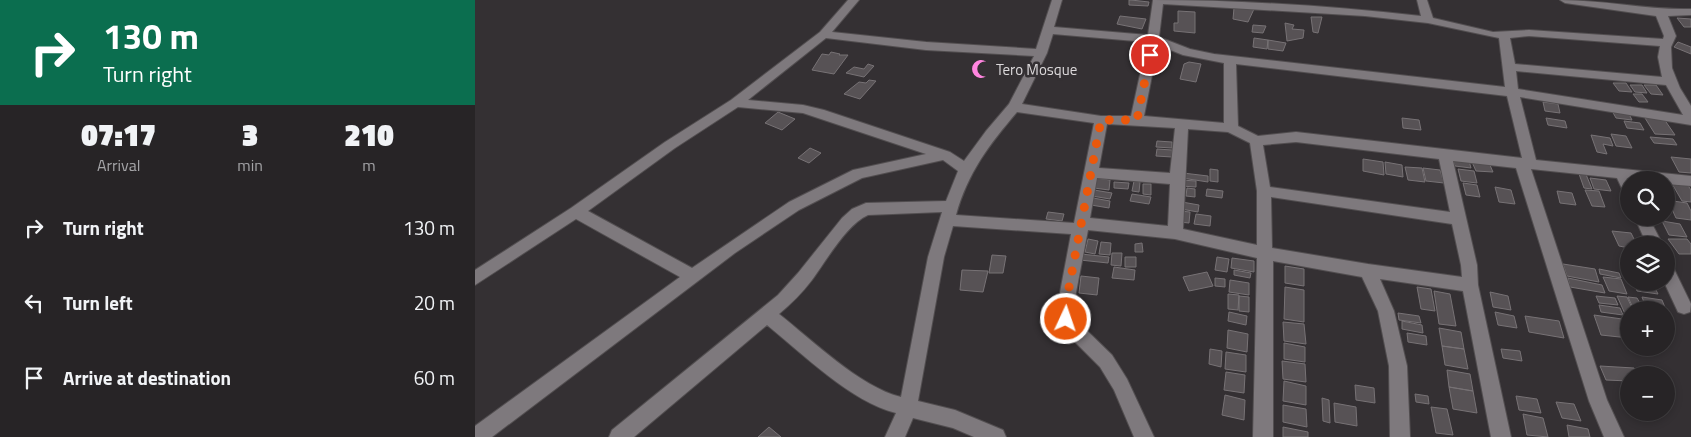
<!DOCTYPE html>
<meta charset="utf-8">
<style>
body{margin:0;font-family:"Titillium Web",sans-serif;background:#333032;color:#f1f3f6;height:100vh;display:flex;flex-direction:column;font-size:19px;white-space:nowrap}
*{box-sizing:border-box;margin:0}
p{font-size:16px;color:#a4a4a7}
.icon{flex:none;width:28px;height:28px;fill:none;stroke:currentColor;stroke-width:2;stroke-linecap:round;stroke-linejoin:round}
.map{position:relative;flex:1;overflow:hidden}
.panel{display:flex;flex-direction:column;background:#272426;width:475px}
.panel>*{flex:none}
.hud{background:#0b6e4f;color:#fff;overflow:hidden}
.controls{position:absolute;left:1145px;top:171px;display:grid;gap:10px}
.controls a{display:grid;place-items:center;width:55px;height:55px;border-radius:50%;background:#272426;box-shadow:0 2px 8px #0003,0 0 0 1px #434143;font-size:25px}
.pin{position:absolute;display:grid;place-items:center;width:42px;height:42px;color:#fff;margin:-21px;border:2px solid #fff;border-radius:50%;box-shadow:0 1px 5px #0007}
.me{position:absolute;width:55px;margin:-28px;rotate:3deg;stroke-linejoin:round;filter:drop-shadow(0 0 4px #0008)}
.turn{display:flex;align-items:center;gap:18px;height:105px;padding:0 20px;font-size:22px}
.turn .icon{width:65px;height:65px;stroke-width:2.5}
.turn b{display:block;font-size:35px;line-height:42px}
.eta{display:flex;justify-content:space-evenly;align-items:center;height:85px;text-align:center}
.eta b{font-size:30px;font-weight:800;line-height:35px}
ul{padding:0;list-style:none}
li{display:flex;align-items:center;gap:15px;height:75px;padding:0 20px}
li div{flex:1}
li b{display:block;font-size:19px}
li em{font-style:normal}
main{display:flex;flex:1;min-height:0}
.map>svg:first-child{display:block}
.building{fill:#575255;stroke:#777275}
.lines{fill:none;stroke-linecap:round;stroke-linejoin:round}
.minor-casing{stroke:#524e50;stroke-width:2}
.minor{fill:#7e797d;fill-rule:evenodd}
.route{stroke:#ea580c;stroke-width:9;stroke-dasharray:0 16.2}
.labels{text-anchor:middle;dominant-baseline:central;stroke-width:5;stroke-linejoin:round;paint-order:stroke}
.poi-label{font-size:15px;fill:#dcd9db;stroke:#343033;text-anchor:start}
</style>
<main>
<section class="panel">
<div class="hud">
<div class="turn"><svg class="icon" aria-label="right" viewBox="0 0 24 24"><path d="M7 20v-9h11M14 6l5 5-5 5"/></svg><div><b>130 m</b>Turn right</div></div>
</div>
<div class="eta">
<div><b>07:17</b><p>Arrival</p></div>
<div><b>3</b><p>min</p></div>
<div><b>210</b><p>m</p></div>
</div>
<ul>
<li><svg class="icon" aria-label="right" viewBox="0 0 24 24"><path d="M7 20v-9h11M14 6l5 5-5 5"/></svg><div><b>Turn right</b></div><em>130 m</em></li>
<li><svg class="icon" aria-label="left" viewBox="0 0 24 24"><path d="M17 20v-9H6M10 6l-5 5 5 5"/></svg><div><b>Turn left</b></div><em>20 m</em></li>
<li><svg class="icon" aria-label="arrive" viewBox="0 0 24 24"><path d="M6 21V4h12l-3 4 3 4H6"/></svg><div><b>Arrive at destination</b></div><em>60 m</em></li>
</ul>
</section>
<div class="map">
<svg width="1216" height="437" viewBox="0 0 1216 437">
<rect width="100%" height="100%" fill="#343033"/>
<path class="building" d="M654 0H656L674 2 673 6 654 5Z
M759 8 779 9 773 22 758 19Z
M703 11 720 12V33L699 31V23H703Z
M645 16 671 19 667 29 642 24Z
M836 17H847L843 33 838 32Z
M1202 18 1216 19V27H1209Z
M810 23 819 25 817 29 829 30 828 38 812 41Z
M778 25 791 26 788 33 777 32Z
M779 38 793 40 792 49 778 47Z
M793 40 811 43 808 51 793 49Z
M1203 42 1216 47V54L1199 47Z
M356 52 365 54 364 55H373L359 74 337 70 347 54 354 55Z
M714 62 726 64 721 82 705 79 709 64Z
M393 64 399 66 389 77 371 73 379 67 389 69Z
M394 80 401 81 385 99 369 94 384 82 391 83Z
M1138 83H1151L1157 92 1144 91Z
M1155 85H1167L1172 93 1160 92Z
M1169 85H1181L1188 95 1176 94Z
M1158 94H1167L1173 102H1164Z
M1068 102 1083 104 1085 113 1070 111Z
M1136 109 1152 110 1157 120 1141 118Z
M303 112 320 119 307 130 290 123Z
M927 118 944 120 946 130 928 128Z
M1071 118 1090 121 1092 128 1073 125Z
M1170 118 1189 119 1200 135 1180 134Z
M1149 121 1165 123 1169 130 1152 128Z
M1136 134 1151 136 1157 148 1141 146Z
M1116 135 1135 138 1138 146 1128 144 1132 154 1122 152Z
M1175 137 1198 139 1202 145 1179 143Z
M682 141 697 142V148L681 147Z
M335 148 346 153 334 163 323 158Z
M682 149 697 150V157L681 156Z
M1196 157 1216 159V173L1204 172Z
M888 159 908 162 909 175 888 171Z
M978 160 994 161 996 168 980 166Z
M910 162 927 165 928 177 911 174Z
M997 162 1014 163 1018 172 1001 171Z
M930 167 947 168 950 182 933 180Z
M948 168 965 170 969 183 951 181Z
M735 169 743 170V182L735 181Z
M983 169 999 171 1002 183 986 181Z
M1103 171 1110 172 1117 189 1109 188Z
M708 173 733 176V182L707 178Z
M621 178 635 180 634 190 619 188Z
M1115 178 1131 180 1136 191 1119 189Z
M706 180 721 181V187L706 186Z
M659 181 665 182 664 192 657 191Z
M639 182 654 183 653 189 639 188Z
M1196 182 1212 184 1216 190V202L1207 201Z
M988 183 1002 185 1005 197 991 195Z
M668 184H676V195L668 194Z
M1020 187 1036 190 1040 204 1024 202Z
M712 188 720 189V197L711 196Z
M732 189 748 191 747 198 731 196Z
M619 190 637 193 635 199 617 196Z
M1110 190 1124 191 1130 207 1117 206Z
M1082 191 1097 193 1101 205 1085 203Z
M657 194 676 197 674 204 655 201Z
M618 198 635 201 634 208 616 205Z
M1191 200 1212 203 1216 211V220L1201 218 1195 205H1191Z
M707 202 724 205 723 212 706 209Z
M705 211 715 212 714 223 704 222Z
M573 212 589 214 587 221 571 219Z
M721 214 736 216 735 226 719 224Z
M1187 221 1205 224 1212 237 1194 235Z
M1137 231 1156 233 1162 245H1154V248L1144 246Z
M613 239 623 241 620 254 610 252Z
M1193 239H1212L1216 244V254H1204Z
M626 242 636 243 635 255 624 254Z
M667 243 668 252H660V244Z
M637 253H647L646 266 636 265Z
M606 254 634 257 633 263 605 260Z
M517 255 531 256 528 273H514Z
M650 257H661V267H650Z
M742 257 754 259 752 272 740 270Z
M757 258 779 261V272L756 268Z
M1088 264 1120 269 1124 282 1092 276Z
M810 266 829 269V286L810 283Z
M639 267 660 270 659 280 637 278Z
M1124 269 1144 273 1146 278 1125 274Z
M487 270 513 271 508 292 485 290Z
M759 270 776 273 775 278 759 275Z
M732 272 738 286 714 291 708 277Z
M606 276 624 278 622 295 604 293Z
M1128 277 1146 279 1152 294 1134 291Z
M740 278 750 279V287L740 286Z
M1093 278 1127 285 1130 293 1095 287Z
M755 280 774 283V295L754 292Z
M1159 283 1179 286 1183 294 1162 291Z
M810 287 829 290V322L809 319Z
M942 287 956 289 960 311 946 309Z
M959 291 975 294 981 326 964 324Z
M1015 292 1033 296 1036 310 1018 307Z
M753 294 764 295 763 310 753 309Z
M764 296 774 297V312L764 311Z
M1121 296 1140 298 1143 305 1124 303Z
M1142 296 1152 297 1158 310H1154V316H1151Z
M1153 297 1162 298 1169 310H1159Z
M1167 297 1187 300 1191 310H1172Z
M1124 305 1145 308 1148 315 1126 312Z
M754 312 772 316 771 325 753 321Z
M1020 312 1039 316 1042 328 1023 325Z
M923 313 944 316 946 323 924 320Z
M1119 315 1154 320V338L1126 335Z
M1050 316 1084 321 1089 338 1054 332Z
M927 321 947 325 948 333 927 329Z
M808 322 829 324 831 344 809 341Z
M964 328 986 332 989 349 967 346Z
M753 330 773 334 772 352 752 348Z
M932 333 951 336 952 345 933 342Z
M809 343 830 347V362L809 359Z
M967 346 989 349 993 369 970 365Z
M735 349 747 351 746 367 734 364Z
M1026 349 1045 351 1047 361 1028 358Z
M751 352 771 355V372L750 369Z
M807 361 830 364 831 382 808 379Z
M1125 366 1159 368 1163 375H1154V381L1131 380Z
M972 370 995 374 998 391 974 387Z
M751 372 770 375 769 393 749 390Z
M809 381 831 386V405L808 401Z
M880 385 899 388 900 403 881 400Z
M974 387 998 391 1002 413 978 409Z
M940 394 953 396 954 404 941 402Z
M750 395 770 400 769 420 747 415Z
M1041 396 1062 399 1066 413 1044 410Z
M847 398 854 400 855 423 848 421Z
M1081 402 1099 404 1106 421 1087 418Z
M859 403 881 407 882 426 860 422Z
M808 405 831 409 832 427 808 422Z
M956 407 972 409 978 435 961 433Z
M1048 414 1068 418 1073 437 1052 435Z
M1092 425 1113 429 1115 437H1094Z
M294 427 306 437H283Z
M808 427 833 432V437H808Z"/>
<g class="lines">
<g class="minor-casing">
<path id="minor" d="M373 0H384L357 32 451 42 561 49 577 0H587L579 27 673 35 678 0C767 0 857 6 946 16L942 0H952L958 18 1018 32 1054 30 1188 39 1189 36 1181 16 1090 3 1085 0C1129 0 1172 10 1216 9V15L1193 16 1201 36 1196 47 1197 68 1205 88 1216 106V125L1045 97 1061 160 1216 176V186L1191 184V180H1154V194L1149 193 1142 178 1056 169 1132 400 1149 437H1129L1114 401 1041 168 978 161 1002 265 1003 285 1036 437H1016L988 291 905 279 919 311 932 366 935 437H915L914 366 903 311 887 277 798 261V437H778L782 258 700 239 613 230 599 303V318L637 355 652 379 679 437H659L639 390 625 367 589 331 583 319V303L596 234 478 226 469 257 443 401 480 410 528 430 531 437H499L478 428 438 418 430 437H410L421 413C376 402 328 354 292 325L159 437H134L137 430 303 295 323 273 367 218 377 209 391 203 471 201 483 171 468 160 387 178 324 210 260 253 17 437H0V426L205 277 101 219 0 285V270L96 208 190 142 256 100 345 32ZM688 4 890 16 953 23 1024 38 1030 87 739 54 715 49 684 37ZM578 34 672 42 656 116H626L547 104 572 53ZM1054 36 1185 46 1183 57 1187 77 1040 64 1035 38ZM351 38 451 50 559 56 534 104 511 131 489 161 475 152 349 110 328 105 273 100ZM683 45 708 55 749 63V123L669 116ZM761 64 1032 96 1047 158 821 132 783 136 763 126ZM1041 71 1191 85 1208 115 1043 89ZM263 107 328 113 451 154 378 170 314 202 217 268 113 211 200 148ZM542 112 619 123 599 223 481 215C493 172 514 145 542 112ZM632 124 700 128 695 173 624 168ZM713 129 753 132 775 143 782 191V245L708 229ZM821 142 964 159 975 212 795 187 788 145ZM622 178 695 184 693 226 615 218ZM796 197 977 224 986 265 987 277 893 264 797 248ZM467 212 453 257 426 397C385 387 337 340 304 314 316 304 327 293 337 280 351 261 372 224 393 215Z
M1160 218H1174L1188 245H1172Z
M1191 264 1197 265 1216 304 1215 312 1209 314 1203 312 1189 282H1191Z"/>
</g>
<use href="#minor" class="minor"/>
</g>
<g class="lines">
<path class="route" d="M591 319V303L626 120H662L675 55"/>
</g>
<defs>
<g id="mosque-bare" transform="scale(1.5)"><path d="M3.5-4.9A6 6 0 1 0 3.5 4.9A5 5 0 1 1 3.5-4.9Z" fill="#ff85df" stroke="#343033" stroke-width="2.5" paint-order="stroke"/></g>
</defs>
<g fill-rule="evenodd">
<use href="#mosque-bare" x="506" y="69"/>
</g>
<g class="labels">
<g class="poi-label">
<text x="521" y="69">Tero Mosque</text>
</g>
</g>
</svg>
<div class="controls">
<a><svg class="icon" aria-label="search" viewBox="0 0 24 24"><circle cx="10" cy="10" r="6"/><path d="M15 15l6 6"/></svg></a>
<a><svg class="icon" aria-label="layers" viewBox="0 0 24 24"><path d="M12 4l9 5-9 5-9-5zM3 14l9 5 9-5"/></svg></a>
<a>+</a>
<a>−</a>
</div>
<div class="pin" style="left:675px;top:55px;background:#d93025"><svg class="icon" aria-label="arrive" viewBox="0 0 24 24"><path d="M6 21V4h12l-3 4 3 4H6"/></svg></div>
<svg class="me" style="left:591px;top:319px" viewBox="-20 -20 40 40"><circle r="17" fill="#ea580c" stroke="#fff" stroke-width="3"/><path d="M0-11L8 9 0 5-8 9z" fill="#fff"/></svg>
</div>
</main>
